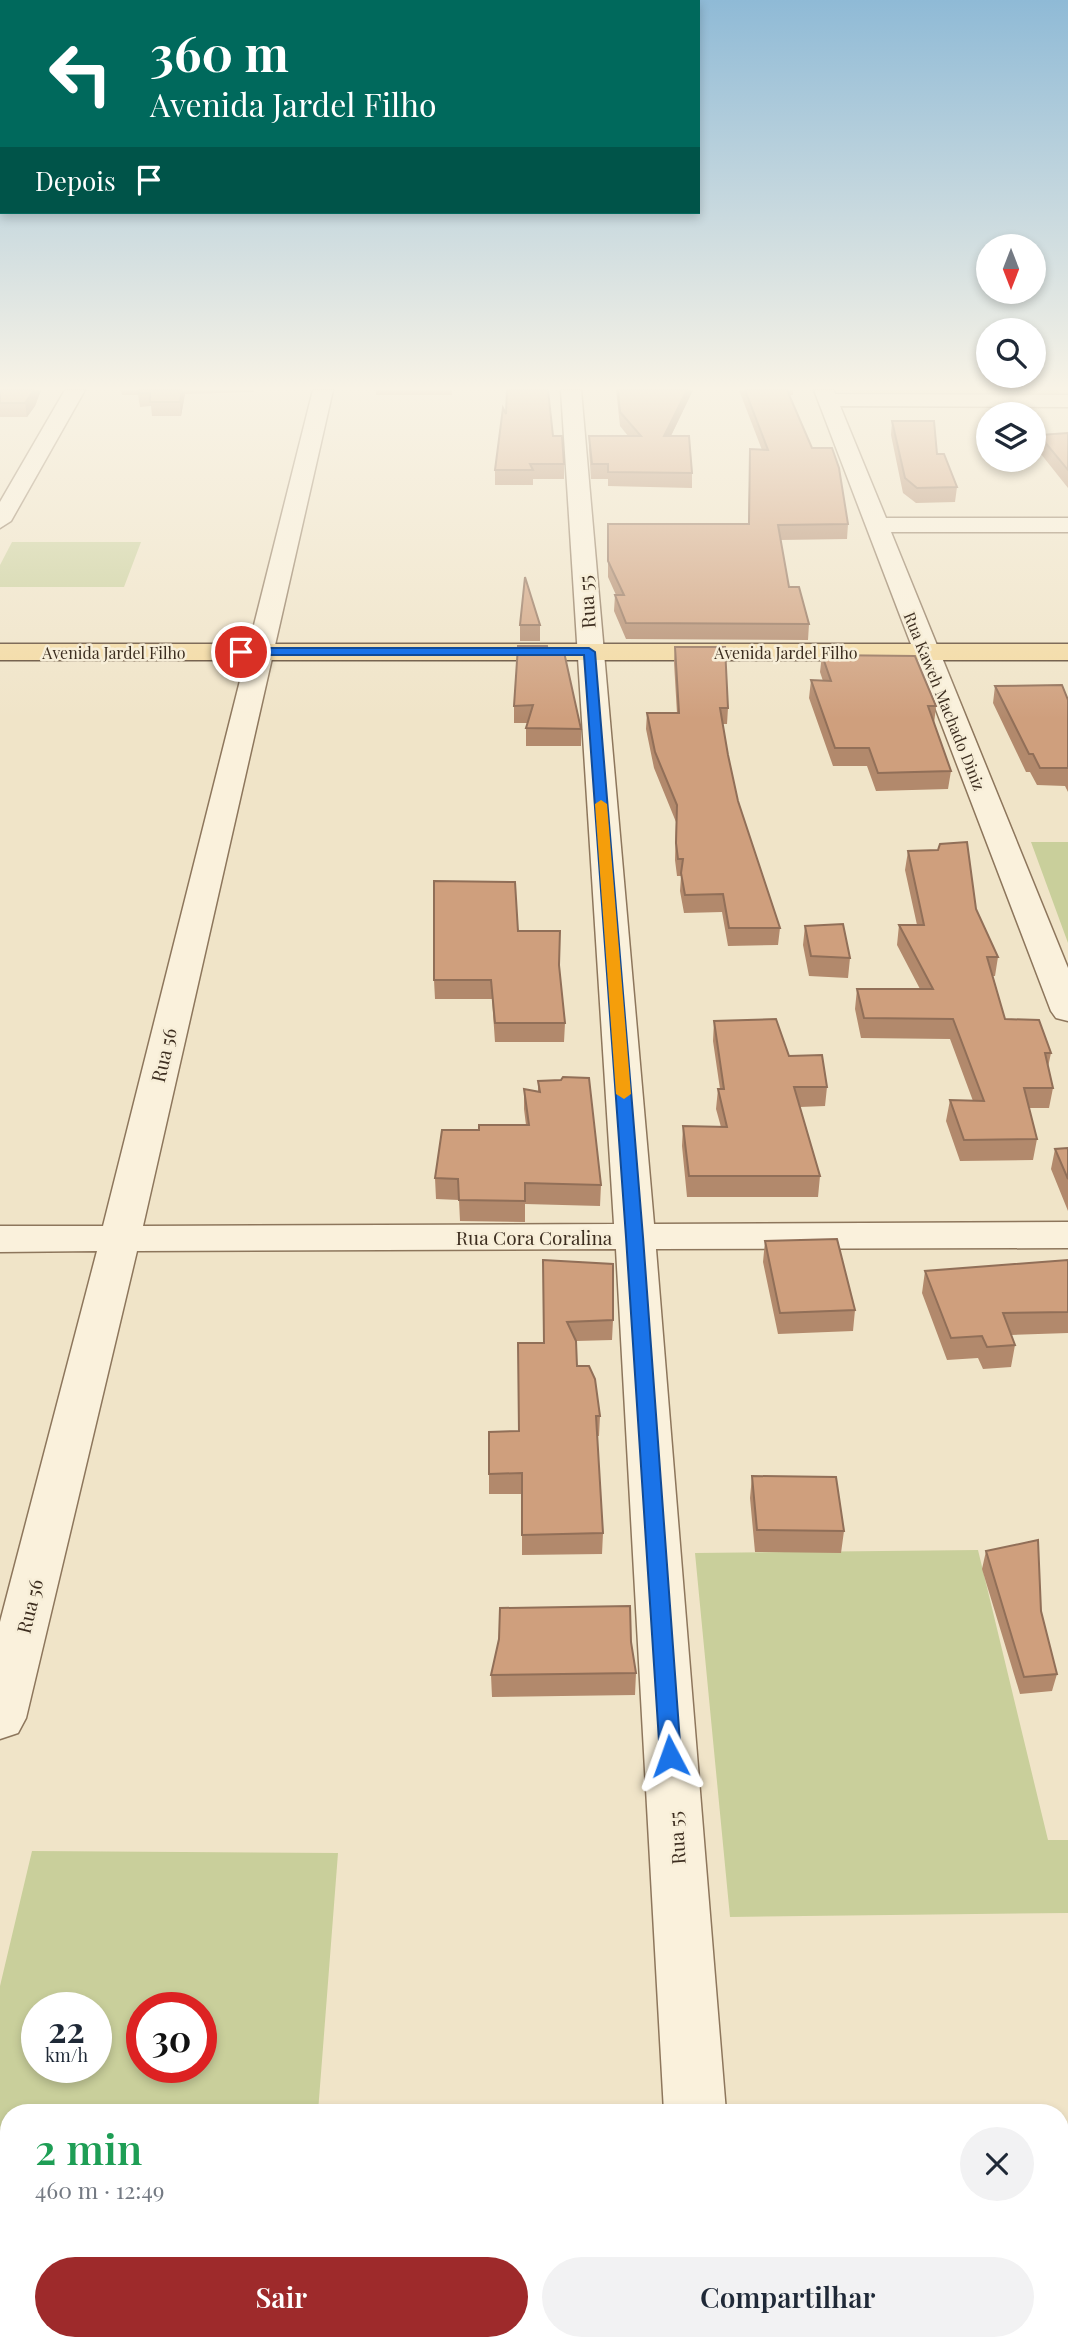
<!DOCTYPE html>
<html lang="pt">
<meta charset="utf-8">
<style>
body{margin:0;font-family:"Playfair Display",serif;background:#f2f2f3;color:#1f2937;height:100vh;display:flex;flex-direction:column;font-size:26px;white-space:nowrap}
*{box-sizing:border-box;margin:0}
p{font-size:23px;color:#747a83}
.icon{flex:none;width:38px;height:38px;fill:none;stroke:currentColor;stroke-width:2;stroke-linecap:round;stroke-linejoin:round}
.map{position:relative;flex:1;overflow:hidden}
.side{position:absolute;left:0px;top:2104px;width:1069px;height:247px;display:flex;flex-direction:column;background:#fff;border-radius:28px 28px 0 0;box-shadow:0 4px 10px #0003}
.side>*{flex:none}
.guide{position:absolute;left:0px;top:0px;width:700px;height:214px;box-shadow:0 4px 10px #0003;background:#00695c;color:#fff;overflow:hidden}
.needle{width:46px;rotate:180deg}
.controls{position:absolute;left:976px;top:234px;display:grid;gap:14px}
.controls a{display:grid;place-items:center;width:70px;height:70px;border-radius:50%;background:#fff;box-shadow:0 4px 10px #0003;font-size:35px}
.speed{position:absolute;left:21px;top:1992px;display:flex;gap:14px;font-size:35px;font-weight:700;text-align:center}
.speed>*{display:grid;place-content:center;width:91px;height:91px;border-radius:50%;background:#fff;box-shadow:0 4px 10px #0003;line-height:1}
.speed small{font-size:18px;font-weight:400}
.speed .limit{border:10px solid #d22;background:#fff;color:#111}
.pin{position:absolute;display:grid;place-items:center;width:60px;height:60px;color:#fff;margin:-30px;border:4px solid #fff;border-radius:50%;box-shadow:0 2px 7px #0007}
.me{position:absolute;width:77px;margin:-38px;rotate:356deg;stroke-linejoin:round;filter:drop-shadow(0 0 5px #0008)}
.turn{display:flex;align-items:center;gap:24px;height:147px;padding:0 35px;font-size:32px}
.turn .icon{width:91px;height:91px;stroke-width:2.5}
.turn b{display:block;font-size:49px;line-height:60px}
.then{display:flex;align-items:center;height:66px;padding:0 35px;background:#0003;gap:14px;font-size:26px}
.round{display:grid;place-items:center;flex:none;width:74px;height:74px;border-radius:37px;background:#f2f2f3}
.head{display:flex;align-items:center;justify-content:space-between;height:119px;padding:0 35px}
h1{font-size:42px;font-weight:600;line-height:52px;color:#1e9e55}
.cta{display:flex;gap:14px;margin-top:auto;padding:14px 35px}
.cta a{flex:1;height:80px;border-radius:42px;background:#9e2a2b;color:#fff;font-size:28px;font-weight:600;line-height:80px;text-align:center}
.cta a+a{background:#f2f2f3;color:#1f2937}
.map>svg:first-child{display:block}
.green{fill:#c9cf9b;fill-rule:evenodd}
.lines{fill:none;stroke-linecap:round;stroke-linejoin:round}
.minor-casing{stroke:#8d765c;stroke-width:3}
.major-casing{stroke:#5b4430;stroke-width:3}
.minor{fill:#faf1dc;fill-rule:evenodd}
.major{fill:#f3d9a0;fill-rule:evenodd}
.wall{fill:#b2896c}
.shaded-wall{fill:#916f58}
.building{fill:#cf9f7d;stroke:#916f58;stroke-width:2}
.route{fill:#1a73e8;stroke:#114b97;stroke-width:2}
.slow{fill:#f59e0b}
.labels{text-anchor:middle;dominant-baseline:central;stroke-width:5;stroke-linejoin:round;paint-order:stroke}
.far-street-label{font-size:16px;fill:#3d2e20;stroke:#f7eed8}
.street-label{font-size:19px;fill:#3d2e20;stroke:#f7eed8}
</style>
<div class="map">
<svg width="1068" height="2349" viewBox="0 0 1068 2349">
<rect width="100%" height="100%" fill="#f0e4c8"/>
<path class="green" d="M851 390H1057L1060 394H853Z
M12 542H141L124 587H0V565Z
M1031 842H1068V943Z
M978 1550 1048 1840H1068V1913L730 1917 695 1553Z
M32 1851 338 1853 318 2112H9V2301H0V1986ZM96 2007V2067H37V2007ZM201 2007V2067H142V2007Z"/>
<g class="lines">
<g class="minor-casing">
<path id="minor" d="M65 390H85L11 521 0 528V502Z
M313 390H333L143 1226 614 1224 561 390H581L654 1224 1068 1222V1248L656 1249 726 2112H664L616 1249 137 1251 26 1718 18 1733 0 1739V1622L97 1251 0 1252V1226H103Z
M814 390H834L835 394 1068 395V407L840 406 886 518H1068V532H891L1068 968V1021L1056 1018 1051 1011Z
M678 2342H744L745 2349H677Z"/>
</g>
<g class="major-casing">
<path id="major" d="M0 644H1068V660H0Z"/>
</g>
<use href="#minor" class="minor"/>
<use href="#major" class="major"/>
</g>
<path class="wall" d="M0 390H41L35 406 27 417H0Z
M121 390H254V392L185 394 181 416H152L151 406 140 407 138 395H122Z
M376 390H452V395H376Z
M616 390H693L671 436 692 473V488L608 486V479H591L589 450V436H628L620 426Z
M739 390H793V395H789L812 448 848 524 847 539 780 540 789 587 809 624 808 640 626 639 614 611 615 595H616L608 577V524H748L750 449 762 450Z
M506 414 553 436 564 464V479H533V485H495V470Z
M892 421 937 454 957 487 955 502 916 503 903 493 891 435Z
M1068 433V488L1037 449 1039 435Z
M520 625H540V641H520Z
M675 647 728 708 727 724H723L728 755 738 801 780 928 778 945 728 946 722 912 684 913 680 891 681 876H677L675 860 676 822 654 768 646 729 647 713H677L674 663Z
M548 652 581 729V746H526V728L528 723H514V706Z
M822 655 936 706 934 724 951 771 948 789 876 791 867 766H833L809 698 811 680 823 681 820 672Z
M995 686 1068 700V792L1065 786 1037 785 1030 772H1026L993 703Z
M908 851 976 909 998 957 995 976H993L1005 1019 1051 1053 1048 1067 1053 1088 1049 1108H1029L1037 1139 1033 1160 960 1161 946 1121 950 1100 973 1101 950 1039 861 1038 855 1009 857 989H920L897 945 899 925H917L905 870Z
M805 926 850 958 848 978 809 976 803 945Z
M518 931 559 967 565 1023 564 1042H495L492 999H435L434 980Z
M714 1021 789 1056 827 1087 825 1106 800 1107 820 1176 818 1197H687L682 1146 683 1126 721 1127 716 1109 718 1089H720L713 1041Z
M538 1081 601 1185 600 1206 525 1204V1222L460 1221 459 1200 436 1199 435 1178 479 1130 526 1125 524 1109V1089L538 1092Z
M1068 1148V1211L1051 1169 1055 1149Z
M765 1241 855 1310 853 1331 778 1334 763 1262Z
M543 1260 613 1320 612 1340 576 1341 577 1366 600 1416 599 1436H597L603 1533 602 1554 522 1555V1494H489V1474L519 1431 544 1343Z
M1068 1260V1333L1011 1335 1015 1345 1011 1367 983 1369 978 1358 947 1360 922 1293 925 1271Z
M752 1476 844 1531 841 1553 755 1552 750 1498Z
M986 1551 1041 1611 1057 1674 1052 1691 1020 1694 982 1569Z
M636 1673 635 1695 492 1697 491 1675Z"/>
<path class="shaded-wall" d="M34 390H41L35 406 27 417 25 403Z
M182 390H184L185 394 181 416 180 402Z
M687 390H693L664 450V436Z
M0 2316 8 2337 6 2349H0Z
M268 2342H273V2349H268Z"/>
<path class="building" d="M0 390H34L25 403H0Z
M139 390H182L180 402H150V393H138Z
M507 390H548L553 436H562L564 464H530L533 470H495L503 408 506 414Z
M618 390H687L664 436H689L692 473 608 472V464H592L589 436H641L620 412Z
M745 390H787L812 448H832L839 468 848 524 778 525 789 587H799L809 624 626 623 615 595H624L608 561V524H749L750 449 768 450Z
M892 421H934L937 454H944L957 487 917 488 905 478Z
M1068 433V470L1039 435Z
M525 577 540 625H520Z
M518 646H547L548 652H564L581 729 526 728 533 705 514 706Z
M675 647H725L728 708H720L728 755 738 801 780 928H729L723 894 685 895 681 873 683 859H678L676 843 677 805 655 752 647 713H679Z
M822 655 915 656 936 706H928L951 771 878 773 869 748H835L811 680 831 681Z
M1062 685 1068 700V768H1040L1033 754H1029L995 686Z
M967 842 976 909 998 957H987L1005 1019 1039 1020 1051 1053H1045L1053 1088H1024L1037 1139 964 1140 950 1100 984 1101 953 1019 864 1018 857 989H933L899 925H924L908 851 938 850 940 844Z
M434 881 515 882 518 931H560L559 965 565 1023H495L491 980H434Z
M843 924 850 958 811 956 805 926Z
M776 1019 789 1056 822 1055 827 1087H794L820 1176H689L683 1126 727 1127 718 1089H724L714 1021Z
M563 1077 589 1078 601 1185 525 1183V1201L459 1200 458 1179 435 1178 442 1130H479V1125H529L524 1089 540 1092 538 1081 561 1080Z
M1068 1148V1179L1055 1149Z
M837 1239 855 1310 780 1313 765 1241Z
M543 1260 613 1264V1320L567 1322 576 1341 577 1366H589L595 1379 600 1416H596L603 1533 522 1535V1473L489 1474V1432L519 1431 518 1343H544Z
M1068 1260V1312L1003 1313 1015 1345 987 1347 982 1336 951 1338 925 1271Z
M752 1476 836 1477 844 1531 757 1530Z
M1038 1540 1041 1611 1057 1674 1024 1677 986 1551Z
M630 1606 631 1642 636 1673 491 1675 499 1639 500 1608Z
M231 2342H268V2349H230Z
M114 2343V2349H0V2344Z"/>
<linearGradient id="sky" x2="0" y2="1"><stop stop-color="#8fbad6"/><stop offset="0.54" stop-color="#f8f3e6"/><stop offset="1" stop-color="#f8f3e6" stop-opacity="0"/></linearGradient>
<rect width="1068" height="719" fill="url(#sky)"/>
<path class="route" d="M589 648 595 652 643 1237 681 1756 678 1763 670 1766 663 1763 660 1756 626 1237 584 655H241L236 652 241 648Z"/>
<path class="slow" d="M601 800 607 804 631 1094 624 1099 616 1094 595 804Z"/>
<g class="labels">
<g class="far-street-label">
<text x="114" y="652">Avenida Jardel Filho</text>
<text x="786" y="652">Avenida Jardel Filho</text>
<text transform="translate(945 701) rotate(68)">Rua Kaweh Machado Diniz</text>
</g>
<g class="street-label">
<text transform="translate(586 602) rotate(-94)">Rua 55</text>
<text transform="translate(163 1055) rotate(-77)">Rua 56</text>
<text x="534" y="1237">Rua Cora Coralina</text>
<text transform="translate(29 1606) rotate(-76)">Rua 56</text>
<text transform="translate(676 1838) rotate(-94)">Rua 55</text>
</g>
</g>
</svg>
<div class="controls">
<a><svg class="needle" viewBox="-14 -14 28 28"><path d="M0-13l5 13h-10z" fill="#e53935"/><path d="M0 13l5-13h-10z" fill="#747a83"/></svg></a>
<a><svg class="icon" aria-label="search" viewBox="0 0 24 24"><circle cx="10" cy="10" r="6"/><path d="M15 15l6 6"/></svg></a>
<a><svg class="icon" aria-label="layers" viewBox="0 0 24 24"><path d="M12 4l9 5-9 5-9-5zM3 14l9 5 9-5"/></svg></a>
</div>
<div class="speed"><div>22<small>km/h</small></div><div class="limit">30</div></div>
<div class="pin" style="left:241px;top:652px;background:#d93025"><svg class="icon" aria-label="arrive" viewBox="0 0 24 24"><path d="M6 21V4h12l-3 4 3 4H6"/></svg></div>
<svg class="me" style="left:670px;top:1756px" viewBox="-20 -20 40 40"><path d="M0-17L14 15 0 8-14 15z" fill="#1a73e8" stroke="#fff" stroke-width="4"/></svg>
<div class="guide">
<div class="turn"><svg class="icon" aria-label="left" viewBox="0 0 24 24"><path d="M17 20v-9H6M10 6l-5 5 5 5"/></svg><div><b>360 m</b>Avenida Jardel Filho</div></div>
<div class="then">Depois<svg class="icon" aria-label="arrive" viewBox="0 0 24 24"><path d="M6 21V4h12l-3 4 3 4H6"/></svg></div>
</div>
<section class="side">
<div class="head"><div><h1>2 min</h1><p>460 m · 12:49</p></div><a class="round"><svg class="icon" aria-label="close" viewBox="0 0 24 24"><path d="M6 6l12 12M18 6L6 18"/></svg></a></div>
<div class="cta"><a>Sair</a><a>Compartilhar</a></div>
</section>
</div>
